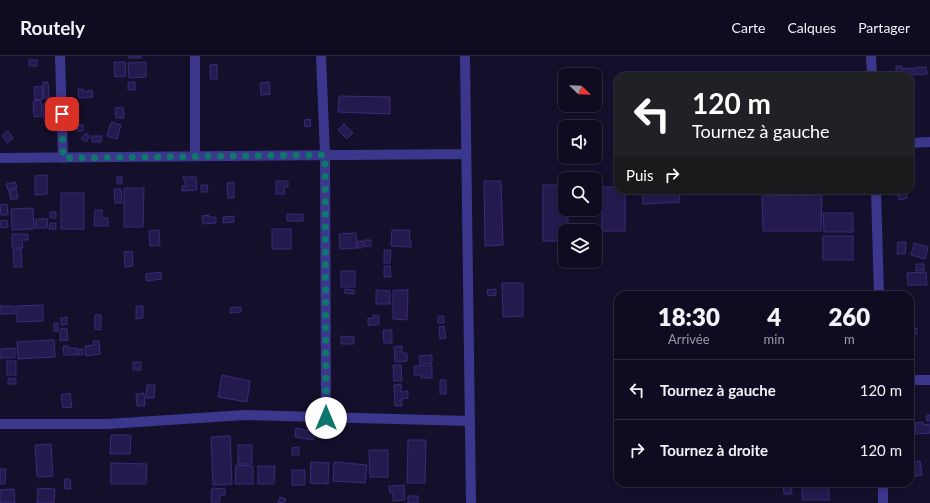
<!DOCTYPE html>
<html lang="fr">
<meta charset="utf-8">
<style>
body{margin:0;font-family:Lato,sans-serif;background:#181429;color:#f1f3f6;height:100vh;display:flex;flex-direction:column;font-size:15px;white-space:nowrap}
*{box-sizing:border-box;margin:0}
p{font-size:13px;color:#9b9ba5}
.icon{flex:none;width:22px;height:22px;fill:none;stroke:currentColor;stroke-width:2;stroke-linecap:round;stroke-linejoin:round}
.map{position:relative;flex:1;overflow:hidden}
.sheet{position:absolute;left:614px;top:235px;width:300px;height:196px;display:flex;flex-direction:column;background:#0f0b20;border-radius:12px;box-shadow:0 2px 6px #0003,0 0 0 1px #2f2b3e}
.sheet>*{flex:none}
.hud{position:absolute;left:614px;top:16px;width:300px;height:122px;border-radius:12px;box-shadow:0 2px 6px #0003,0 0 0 1px #2f2b3e;background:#202124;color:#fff;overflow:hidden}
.needle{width:26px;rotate:113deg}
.fabs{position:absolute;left:558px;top:12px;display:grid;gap:8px}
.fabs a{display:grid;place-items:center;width:44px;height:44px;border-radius:8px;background:#0f0b20;box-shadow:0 2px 6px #0003,0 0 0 1px #2f2b3e;font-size:20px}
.pin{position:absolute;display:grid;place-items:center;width:34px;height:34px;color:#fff;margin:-17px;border-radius:8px;box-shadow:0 2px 6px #0006}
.me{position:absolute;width:44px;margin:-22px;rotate:0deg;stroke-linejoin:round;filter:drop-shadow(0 0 3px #0008)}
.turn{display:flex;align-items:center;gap:14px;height:84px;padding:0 12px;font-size:18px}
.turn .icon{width:52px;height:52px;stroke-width:2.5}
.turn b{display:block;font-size:28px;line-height:34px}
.then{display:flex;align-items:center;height:38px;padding:0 12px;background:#0003;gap:8px;font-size:15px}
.eta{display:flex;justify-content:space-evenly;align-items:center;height:68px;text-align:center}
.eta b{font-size:24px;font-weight:800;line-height:28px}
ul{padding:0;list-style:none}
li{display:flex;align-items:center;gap:12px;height:60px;padding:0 12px;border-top:1px solid #2f2b3e}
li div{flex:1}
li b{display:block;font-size:15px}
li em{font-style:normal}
header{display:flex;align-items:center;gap:24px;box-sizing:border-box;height:56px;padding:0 20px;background:#0f0b20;border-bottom:1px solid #2f2b3e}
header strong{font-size:19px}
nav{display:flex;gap:22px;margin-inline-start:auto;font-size:14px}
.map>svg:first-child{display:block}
.building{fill:#241a4d;stroke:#3b2b7b}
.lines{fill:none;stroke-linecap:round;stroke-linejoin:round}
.minor{stroke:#3b378d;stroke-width:10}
.route{stroke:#0f766e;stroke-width:7;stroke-dasharray:0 12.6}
</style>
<header>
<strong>Routely</strong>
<nav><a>Carte</a><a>Calques</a><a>Partager</a></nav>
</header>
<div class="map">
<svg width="930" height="447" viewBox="0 0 930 447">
<rect width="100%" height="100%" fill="#140f2b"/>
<path class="building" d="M129 0H141V2H129Z
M29 4H37V10H29Z
M114 6H125L126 20 115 21Z
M146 6V21L129 22 128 7Z
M217 8V23H210V9Z
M896 10H902V13L911 12V19L896 20Z
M926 11 927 18 913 19V12Z
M835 16V20H828V17Z
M43 26H48L49 42H44Z
M128 26H135V34H128Z
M269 26 270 38 261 39 260 27Z
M42 30 43 43 35 44 34 31Z
M78 33H83L84 36 92 34 93 41 79 42Z
M339 40 390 41V58L338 56Z
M41 44 42 60 34 61 33 45Z
M49 47 50 64 44 65 43 48Z
M123 51 124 62H116L115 52Z
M310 63 311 70 305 71 304 64Z
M111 66 121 69 117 83 107 80Z
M344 68 353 77 347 83 338 74Z
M76 69H83V75H77Z
M8 75 13 82 7 87 2 79Z
M86 77 90 81 86 86 81 82Z
M92 80H102L101 86H92Z
M47 119V138L35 139V120Z
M117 121H122V128H117Z
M183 121H196L197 134 182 135V130H186Z
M276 125H288V131H284L285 138H276Z
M484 125H501L503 189 485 190Z
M15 126 17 131 8 134 6 128Z
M234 126V142H228L227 127Z
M201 129H208L207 136H201Z
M543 129H565V153H568V175H565V185H543Z
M602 131H618V134H625V175H602Z
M124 132H144L143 171H124Z
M16 133 18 142 11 144 9 135Z
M114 133H121L122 147H115Z
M642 134H679L680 146 643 148Z
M896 134H905L907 142 899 144Z
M61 137H84V173H61Z
M822 139 821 175H763L762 140Z
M7 148 8 159H1L0 149Z
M33 152 34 173 12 174 11 153Z
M95 154H102V162H108V170H94Z
M50 156H56V162H50Z
M823 157H853V176H824Z
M287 158H303V165H287Z
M209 159V161H216V167L203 168 202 160Z
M234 160V166L223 167V161Z
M36 163H48L47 172H35Z
M7 164 8 171 1 172 0 165Z
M50 167H56V173H49Z
M272 173H291V193H272Z
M159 174 160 189 150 190 149 175Z
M392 174H410L409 184H411V191L391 190Z
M356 177 357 192 340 193 339 178Z
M12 178H28V184H22L23 192H12Z
M823 180H853V204H823Z
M364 184H371V190L364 191Z
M358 185H363L362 192H358Z
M898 186H906L905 198H897Z
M914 187 928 191 925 203 911 199Z
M21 193 22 211H14L13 194Z
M384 194H391L390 207H384Z
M132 195 133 210 125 211 124 196Z
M916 208H924V214L916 215Z
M384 210H390L391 221H384Z
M341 215H355V231H341Z
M161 216 162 223 146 225V218Z
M926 216 927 229H908L907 217Z
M502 227H523V260L503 261Z
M345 233 354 234V238L344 237Z
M496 233V239L488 240 487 234Z
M376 234 390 235V248H376Z
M393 234H408L407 264 393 263Z
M43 249V265L17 266V250Z
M0 250H15V258H0Z
M136 250H143V262L136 263Z
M241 251V256L230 257V252Z
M95 259H101V274L95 273Z
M373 259H379V269H368V262H374Z
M438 260H444V267H438Z
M67 261V268L61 269V262Z
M54 267H58V275H54Z
M444 270 446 282 440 283 439 271Z
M67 272 68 284 60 285V273Z
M910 272H917V278L910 279Z
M383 274H392V287H384Z
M341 280 354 281V288H341Z
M54 284 55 301 18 303 17 286Z
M93 285H99L100 298 86 300 85 290 94 289Z
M63 290H68V292H77V299H64Z
M402 290V297H407V305L395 306 394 291Z
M15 292V302H0V293Z
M78 293H83V299H78Z
M432 299V307L420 308 419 300Z
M910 301 914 306 910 310Z
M7 305H16V319H7Z
M133 306H141V314H133Z
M393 309H401L402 325H394Z
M432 309V322H421L422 319H414V310Z
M222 319 250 325 247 346 218 341Z
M16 322V328H8V323Z
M440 324H446V338H440Z
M401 328V336L408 335V342L401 343 402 350H395L394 329Z
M147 329H155L154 342H146Z
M70 337 72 351 63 352 61 339Z
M144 337 145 350H137L136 338Z
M930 359V365H927L926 360Z
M923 366V369L930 368V377L916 378 915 367Z
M296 372 315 376 313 384 295 381Z
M111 379H131L130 398H110Z
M230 380 232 428 213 429 211 381Z
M408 384H426L425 427H407Z
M51 388 53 420 37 421 35 389Z
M238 389H252V408H238Z
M299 391V399H292V392Z
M369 394H388V421H370Z
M920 405 922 419 910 421V407Z
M311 406 329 407 328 428 310 427Z
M334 406 367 409 365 427 333 425Z
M111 407 147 408 146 428H111Z
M236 409 253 410V428H235Z
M258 410H275L274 428H258Z
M0 413H6L5 428H0Z
M292 414H305V429H292Z
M64 423H70L71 433H65Z
M783 427H791L792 438H784Z
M802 427H829V444H802Z
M404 429 405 444 393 445V437H390L389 430Z
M38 432 55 433 54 447H37Z
M212 432 225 433V439H220V446H211Z
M14 433 15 447H0V434Z
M408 440H418V447H408Z
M280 441 286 443 284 447H278Z"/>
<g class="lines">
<path class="minor" d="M60 0 63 102
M195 0V100
M321 0 325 99 326 361
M465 0 471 447
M871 0 872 20
M910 87 930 86
M0 102 466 98
M876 134 879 239
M910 324H930
M0 368H107L245 359 470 365
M883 427V447"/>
</g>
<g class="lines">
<path class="route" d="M62 58 63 102 325 99 326 362"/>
</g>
</svg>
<div class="fabs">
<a><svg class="needle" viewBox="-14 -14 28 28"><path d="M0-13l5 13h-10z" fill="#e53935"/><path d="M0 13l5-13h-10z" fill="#9b9ba5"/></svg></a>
<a><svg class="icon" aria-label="sound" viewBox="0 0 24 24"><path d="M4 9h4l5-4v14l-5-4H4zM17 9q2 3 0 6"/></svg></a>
<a><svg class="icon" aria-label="search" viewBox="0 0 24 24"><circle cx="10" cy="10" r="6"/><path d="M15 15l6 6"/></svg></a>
<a><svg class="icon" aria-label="layers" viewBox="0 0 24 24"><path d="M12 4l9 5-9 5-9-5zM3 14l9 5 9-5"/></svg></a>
</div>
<div class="pin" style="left:62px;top:58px;background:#d93025"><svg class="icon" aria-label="arrive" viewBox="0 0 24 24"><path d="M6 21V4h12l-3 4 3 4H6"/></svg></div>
<svg class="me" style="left:326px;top:362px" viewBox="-20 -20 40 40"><circle r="19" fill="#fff"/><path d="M0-13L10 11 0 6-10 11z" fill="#0f766e"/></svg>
<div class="hud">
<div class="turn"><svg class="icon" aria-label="left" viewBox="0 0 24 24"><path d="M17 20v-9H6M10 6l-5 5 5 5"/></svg><div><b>120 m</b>Tournez à gauche</div></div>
<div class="then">Puis<svg class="icon" aria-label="right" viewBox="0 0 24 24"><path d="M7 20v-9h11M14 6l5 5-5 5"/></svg></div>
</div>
<section class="sheet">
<div class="eta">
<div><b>18:30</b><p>Arrivée</p></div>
<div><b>4</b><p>min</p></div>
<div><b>260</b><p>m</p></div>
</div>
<ul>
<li><svg class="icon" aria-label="left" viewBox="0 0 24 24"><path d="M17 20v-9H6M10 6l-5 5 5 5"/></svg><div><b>Tournez à gauche</b></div><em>120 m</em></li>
<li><svg class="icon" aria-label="right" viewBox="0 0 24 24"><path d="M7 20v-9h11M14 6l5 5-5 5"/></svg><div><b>Tournez à droite</b></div><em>120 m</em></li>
</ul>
</section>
</div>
